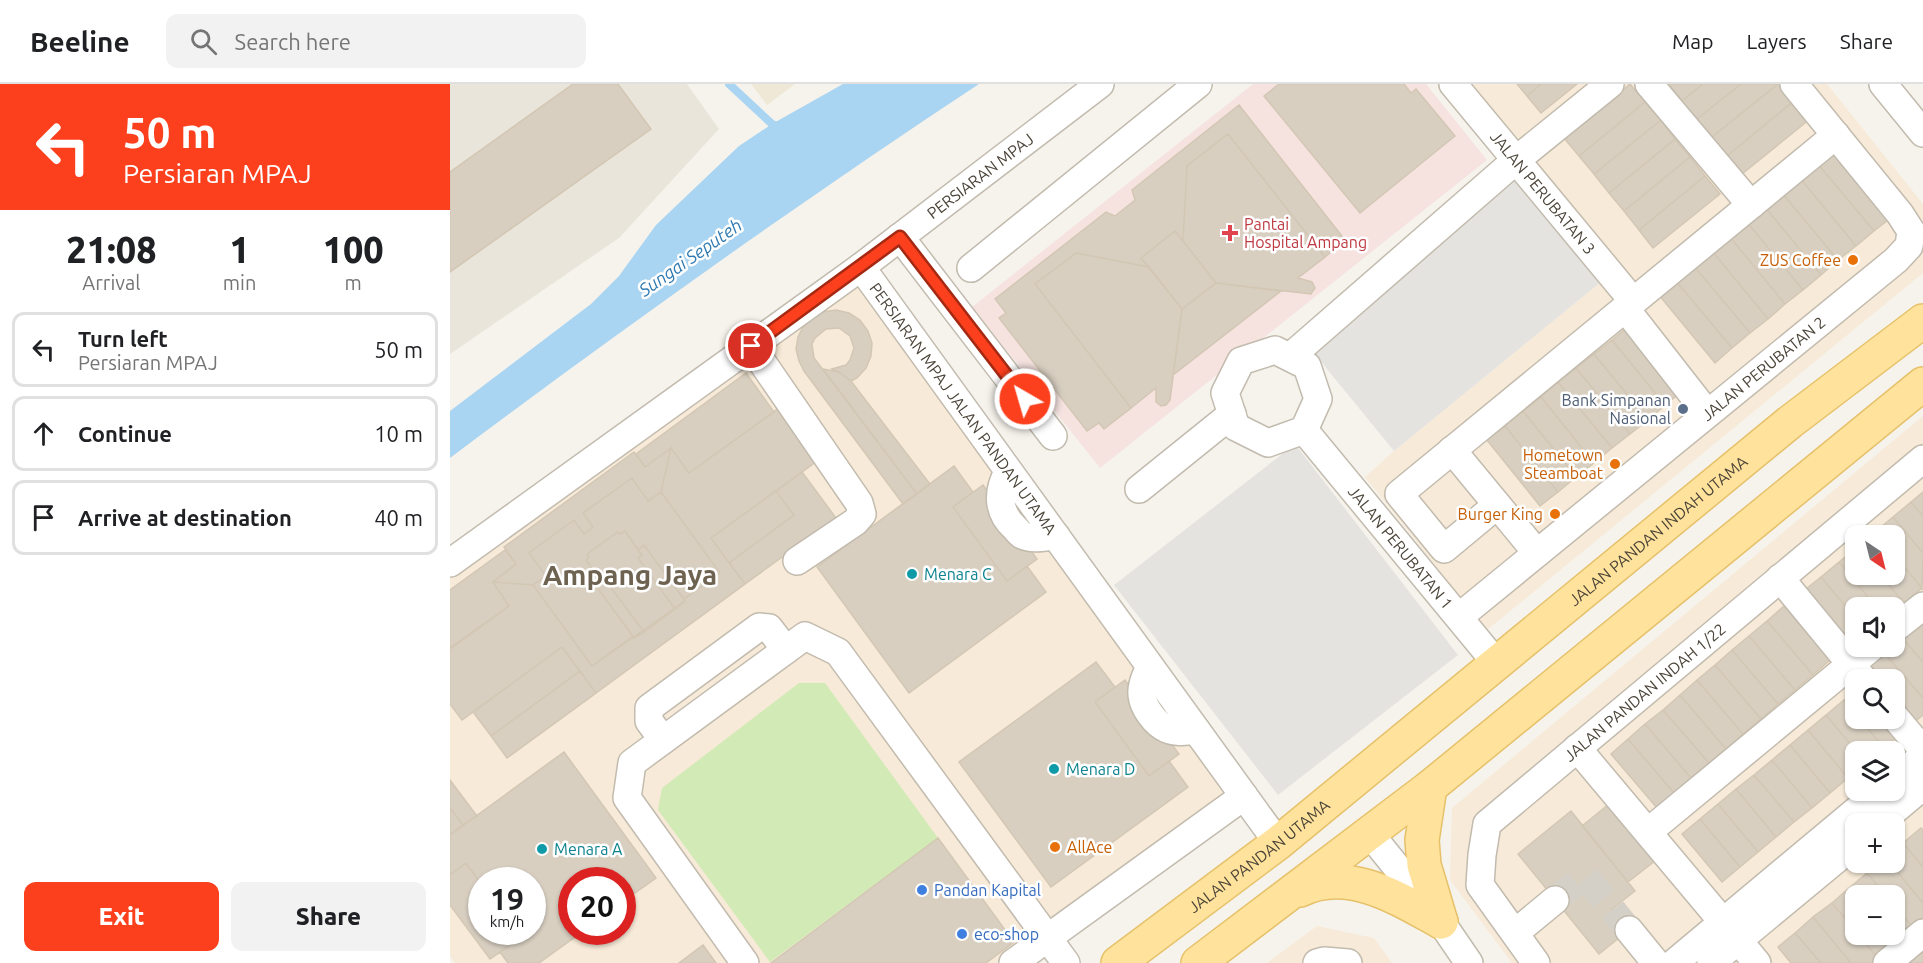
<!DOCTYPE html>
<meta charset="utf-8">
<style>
body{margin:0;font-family:Ubuntu,sans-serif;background:#f2f2f2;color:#202124;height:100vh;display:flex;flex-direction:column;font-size:22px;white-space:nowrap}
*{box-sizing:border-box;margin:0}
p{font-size:20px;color:#757577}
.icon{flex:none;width:33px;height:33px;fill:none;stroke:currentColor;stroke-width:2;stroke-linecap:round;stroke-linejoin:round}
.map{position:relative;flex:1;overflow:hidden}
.details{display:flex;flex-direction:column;background:#fff;width:450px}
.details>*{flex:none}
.banner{background:#fc3f1d;color:#fff;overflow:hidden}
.needle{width:39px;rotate:145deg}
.buttons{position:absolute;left:1395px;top:441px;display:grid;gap:12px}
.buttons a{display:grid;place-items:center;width:60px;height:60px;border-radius:12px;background:#fff;box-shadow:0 2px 4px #0004;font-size:30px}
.speed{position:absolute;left:18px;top:783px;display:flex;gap:12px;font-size:30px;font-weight:700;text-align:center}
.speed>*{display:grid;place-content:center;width:78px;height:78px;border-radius:50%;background:#fff;box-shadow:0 2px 4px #0004;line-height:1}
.speed small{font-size:15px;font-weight:400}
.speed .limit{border:9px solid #d22;background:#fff;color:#111}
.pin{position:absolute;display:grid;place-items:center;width:51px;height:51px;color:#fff;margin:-26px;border:3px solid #fff;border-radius:50%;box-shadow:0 2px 6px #0007}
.me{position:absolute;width:66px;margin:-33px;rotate:322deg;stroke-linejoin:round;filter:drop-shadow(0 0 4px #0008)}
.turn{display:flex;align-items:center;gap:21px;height:126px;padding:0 24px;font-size:27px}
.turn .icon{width:78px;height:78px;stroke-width:2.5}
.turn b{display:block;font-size:42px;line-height:51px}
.eta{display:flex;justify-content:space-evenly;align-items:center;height:102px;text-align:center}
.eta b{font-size:36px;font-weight:800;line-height:42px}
.button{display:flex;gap:12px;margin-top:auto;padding:12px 24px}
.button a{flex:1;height:69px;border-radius:12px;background:#fc3f1d;color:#fff;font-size:24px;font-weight:800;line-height:69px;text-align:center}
.button a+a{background:#f2f2f2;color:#202124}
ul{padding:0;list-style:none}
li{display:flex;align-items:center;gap:18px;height:75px;margin:0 12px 9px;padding:0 12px;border:3px solid #e0e0e0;border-radius:12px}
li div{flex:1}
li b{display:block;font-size:22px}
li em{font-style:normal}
header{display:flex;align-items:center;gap:36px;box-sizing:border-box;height:84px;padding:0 30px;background:#fff;border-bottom:2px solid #e0e0e0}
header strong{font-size:28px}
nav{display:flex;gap:33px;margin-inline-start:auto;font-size:21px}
.search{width:420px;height:54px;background:#f2f2f2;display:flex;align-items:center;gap:15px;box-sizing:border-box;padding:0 21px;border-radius:12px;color:#757577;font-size:22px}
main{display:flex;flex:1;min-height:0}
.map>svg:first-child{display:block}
.residential{fill:#eae5da}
.commercial{fill:#f7ead8;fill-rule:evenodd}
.education{fill:#efe8d6}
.medical{fill:#f6e3e0}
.green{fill:#d2eab5}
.parking{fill:#e5e3e0}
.water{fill:#a9d4f2}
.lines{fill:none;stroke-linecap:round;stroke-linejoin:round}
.stream{stroke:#a9d4f2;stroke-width:8}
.building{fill:#d8cfc1;stroke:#d3c7b4;stroke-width:1.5}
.minor-tunnel{stroke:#d4d0c8;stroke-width:27;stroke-dasharray:27 14;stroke-linecap:butt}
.minor-casing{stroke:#c2bbae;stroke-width:30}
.major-casing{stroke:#e6c16a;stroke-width:36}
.minor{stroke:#fff;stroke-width:27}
.major{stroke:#ffe39c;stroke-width:33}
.route-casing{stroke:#a42913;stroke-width:15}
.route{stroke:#fc3f1d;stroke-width:10}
.health-dot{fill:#e0444e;stroke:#fff;stroke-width:2}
.food-dot{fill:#e8710a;stroke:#fff;stroke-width:2}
.service-dot{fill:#5c6f8a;stroke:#fff;stroke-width:2}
.culture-dot{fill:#0f9aa8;stroke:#fff;stroke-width:2}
.shop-dot{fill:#3f7fe0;stroke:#fff;stroke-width:2}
.labels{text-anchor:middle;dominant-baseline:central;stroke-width:5;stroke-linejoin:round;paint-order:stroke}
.street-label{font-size:16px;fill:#4b4439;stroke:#fff}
.health-label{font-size:16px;fill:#be3a42;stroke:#fff;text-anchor:start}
.food-label{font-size:16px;fill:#c56008;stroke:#fff;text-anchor:end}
.service-label{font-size:16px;fill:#4e5e75;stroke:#fff;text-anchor:end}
.culture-label{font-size:16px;fill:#0d838f;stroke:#fff;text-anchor:start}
.shop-label{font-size:16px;fill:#366cbe;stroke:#fff;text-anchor:start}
.water-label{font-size:18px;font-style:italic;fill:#2e7ab2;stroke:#fff}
.town-label{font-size:28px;font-weight:bold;fill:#6e6250;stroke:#fff}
</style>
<header>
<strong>Beeline</strong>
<div class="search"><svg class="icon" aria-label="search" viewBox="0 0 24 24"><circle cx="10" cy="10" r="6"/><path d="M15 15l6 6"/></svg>Search here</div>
<nav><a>Map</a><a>Layers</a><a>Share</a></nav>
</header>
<main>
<section class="details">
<div class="banner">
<div class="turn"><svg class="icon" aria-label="left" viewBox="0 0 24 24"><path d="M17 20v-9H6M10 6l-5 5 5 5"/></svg><div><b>50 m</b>Persiaran MPAJ</div></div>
</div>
<div class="eta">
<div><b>21:08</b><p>Arrival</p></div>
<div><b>1</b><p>min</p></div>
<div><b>100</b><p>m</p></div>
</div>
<ul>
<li><svg class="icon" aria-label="left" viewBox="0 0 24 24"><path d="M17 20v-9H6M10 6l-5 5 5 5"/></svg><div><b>Turn left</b><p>Persiaran MPAJ</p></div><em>50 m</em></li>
<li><svg class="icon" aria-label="ahead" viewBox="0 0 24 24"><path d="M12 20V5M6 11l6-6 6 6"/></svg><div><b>Continue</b></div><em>10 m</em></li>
<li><svg class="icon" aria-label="arrive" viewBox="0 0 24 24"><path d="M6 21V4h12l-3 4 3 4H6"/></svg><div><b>Arrive at destination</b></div><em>40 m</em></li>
</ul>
<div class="button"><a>Exit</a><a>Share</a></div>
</section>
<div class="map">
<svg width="1473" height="879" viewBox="0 0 1473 879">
<rect width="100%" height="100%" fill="#f6f3ec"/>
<path class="residential" d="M0 0H237L269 45 169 154 0 270Z"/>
<path class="commercial" d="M987 0H1377L1473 120V189L1037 546 915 393 944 367 1151 198Z
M408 197 781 710 546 879H5L0 872V492ZM32 796H82V848H32ZM122 796H172V848H122Z
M1473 332V879H1062L1000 796 1002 724ZM1406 452H1444V490H1406ZM1406 524H1444V562H1406ZM1406 596H1444V634H1406ZM1406 668H1444V706H1406ZM1406 740H1444V778H1406ZM1406 812H1444V850H1406Z
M867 842 924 854 942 879H817Z"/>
<path class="education" d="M301 0H345L317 21Z"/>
<path class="medical" d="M803 0H976L1037 76 650 384 522 223Z"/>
<path class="green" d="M349 599H375L488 754 320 878 208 726 212 704Z"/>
<path class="parking" d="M1066 94 1151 198 944 367 859 263Z
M845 360 1008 571 828 711 664 501Z"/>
<path class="water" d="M393 0H529C349 119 173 244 0 374V327L141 220 169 192 206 141 289 62 322 40Z"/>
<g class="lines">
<path class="stream" d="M279 0 322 40 330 43"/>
</g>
<path class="building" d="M123 0H168L201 45 0 188V88Z
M829 0H954L961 9 966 5 1005 52 910 129 814 12Z
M1067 0H1091L1077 12Z
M1091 0H1127L1091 29 1077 12Z
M1180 0 1195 18 1129 72 1114 54Z
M1219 0H1253L1232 17Z
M1253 0H1291L1247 35 1232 17Z
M1291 0H1328L1262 53 1247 35Z
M1328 0H1332L1345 16 1277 72 1262 53Z
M1345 16 1360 35 1292 90 1277 72Z
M1195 18 1211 36 1144 90 1129 72Z
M789 21 895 156 875 173 778 50 737 82 733 157 725 147 691 174 699 183 626 169 585 200 681 324 654 345 649 339 637 347 549 234 556 229 545 215 656 128 665 132 685 116 682 106Z
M1211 36 1225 55 1159 109 1144 90Z
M778 50 875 173 848 194 862 198 865 204 861 210 766 199 733 157 737 82Z
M1225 55 1240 73 1174 127 1159 109Z
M1386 65 1442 133 1424 147 1368 80Z
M1240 73 1255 92 1189 146 1174 127Z
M1368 80 1424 147 1406 162 1350 94Z
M1255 92 1270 110 1203 164 1189 146Z
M1350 94 1406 162 1388 176 1332 109Z
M1332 109 1388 176 1371 191 1315 123Z
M1315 123 1371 191 1353 206 1297 138Z
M1297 138 1353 206 1335 220 1280 153Z
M725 147 766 199 732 225 691 174Z
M1280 153 1335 220 1318 235 1262 167Z
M1262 167 1318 235 1300 249 1244 182Z
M626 169 699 183 732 225 720 316 716 321 711 322 706 318V304L681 324 585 200Z
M1244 182 1300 249 1282 264 1226 197Z
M1226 197 1282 264 1265 279 1209 211Z
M766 199 831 207 723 291 732 225Z
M386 226 399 229 410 236 418 247 422 259 421 272 416 284 407 294 401 297 389 288 382 285 396 281 400 276 404 264 400 252 389 244 376 245 365 254 362 260 364 274 467 410 453 420 354 287 349 277 346 265 348 253 353 243 361 234 373 228Z
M1180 241 1233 307 1215 321 1162 256Z
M1162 256 1215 321 1198 336 1144 270Z
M1144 270 1198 336 1180 350 1126 284Z
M1126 284 1180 350 1162 364 1108 298Z
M373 285 389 288 401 297 480 400 467 410Z
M296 289 324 328 239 389 221 364 195 383 186 370Z
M1108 298 1162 364 1144 379 1091 313Z
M1091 313 1144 379 1126 393 1073 327Z
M329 324 367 377 261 454 295 500 146 609 112 563 12 636 0 620V564L59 522 43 498 83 501 142 582 235 517 234 515 270 489 211 408 221 364 239 389Z
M1073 327 1126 393 1108 408 1055 342Z
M1055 342 1108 408 1090 422 1037 356Z
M221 364 211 408 198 417 182 394 133 429 143 443 134 450 124 436 79 469 96 492 83 501 43 498 66 480 54 463 184 368 195 383Z
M504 382 523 408 503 423 557 497 577 482 596 508 459 609 367 483Z
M352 388 386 434 295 500 279 479 344 431 326 407Z
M182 394 198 417 211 408 270 489 234 515 194 461 188 466 175 447 170 450 168 448 137 470 139 473 136 476 149 494 143 498 183 552 142 582 83 501 96 492 79 469 124 436 134 450 143 443 133 429Z
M533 401 587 475 557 497 503 423Z
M326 407 344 431 279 479 261 454Z
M1473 408V432L1461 418Z
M1461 418 1473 432V469L1443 433Z
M1443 433 1473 469 1472 504 1444 471V452H1428L1425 448Z
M175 447 192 471 188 474 225 525 194 548 156 497 152 499 136 476 139 473 137 470 168 448 170 450Z
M194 461 235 517 225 525 188 474 192 471 188 466Z
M1406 464V490H1430L1454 519 1444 527V524H1427L1389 478Z
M55 466 66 480 43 498 59 522 0 565V506Z
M1444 471 1472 504 1454 519 1430 490H1444Z
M1389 478 1427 524H1406V535L1371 493Z
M1371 493 1406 535V559L1399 564 1352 508Z
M149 494 152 499 156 497 194 548 184 554 143 498Z
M1334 522 1380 576 1363 591 1317 537Z
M1467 534 1473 541V578L1449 550Z
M1317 537 1363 591 1345 606 1299 552Z
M1449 550 1473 578V614L1431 565 1434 562H1444V554Z
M1299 552 1345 606 1328 620 1282 566Z
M112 563 130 587 41 652 23 628Z
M1431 565 1473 614V631L1463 639 1444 617V596H1426L1413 580Z
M1282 566 1328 620 1311 635 1265 581Z
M646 578 665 603 645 618 699 692 719 677 738 703 601 803 509 678Z
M1265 581 1311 635 1293 650 1247 596Z
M130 587 146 609 57 674 41 652Z
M675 596 729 670 699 692 645 618Z
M1247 596 1293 650 1276 665 1230 611Z
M1406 606V630L1394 616Z
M1230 611 1276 665 1259 679 1213 626Z
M1394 616 1406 630V634H1409L1434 664 1430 668H1407L1376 631Z
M1213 626 1259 679 1241 694 1195 640Z
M1376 631 1407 668 1406 687 1398 694 1358 646Z
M1409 634H1440L1452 649 1434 664Z
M1195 640 1241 694 1224 709 1178 655Z
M1358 646 1398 694 1380 709 1340 661Z
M1178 655 1224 709 1207 724 1161 670Z
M1340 661 1380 709 1362 724 1322 676Z
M114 668 206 794 172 818V796H122V848H132L89 879H58L50 868 70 854 65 848H82V796H32V801L16 779 0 791V751Z
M1322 676 1362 724 1344 738 1304 691Z
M1304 691 1344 738 1326 753 1286 705Z
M0 696 27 732 13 741 0 724Z
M1286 705 1326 753 1308 768 1268 720Z
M1159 720 1205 777 1178 798 1132 742Z
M1268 720 1308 768 1290 783 1250 735Z
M0 724 13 741 0 751Z
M1121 727 1185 807 1162 825 1179 846 1149 870 1068 770Z
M1250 735 1290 783 1272 798 1232 750Z
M1471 744 1473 746V783L1453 759Z
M488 754 564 858 536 879H321Z
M1453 759 1473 783V819L1439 778H1444V766Z
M1429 778H1439L1473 819V842L1466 847 1444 821V812H1436L1417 789Z
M16 779 32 801V848H65L70 854 40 875 0 821V791Z
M1417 789 1436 812H1406L1399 804Z
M1399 804 1406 812V847L1382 819Z
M1382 819 1406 847V850H1408L1431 878 1429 879H1401L1363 833Z
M1444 821 1466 847 1448 863 1438 850H1444Z
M1363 833 1401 879H1371L1345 849Z
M1345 849 1371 879H1341L1328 863Z
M1408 850H1438L1448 863 1431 878Z
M1473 860V879H1459L1455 875Z
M253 861 266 879H229Z"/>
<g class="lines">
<path class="minor-tunnel" d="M1105 816 1135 792 1179 846"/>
<g class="minor-casing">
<g id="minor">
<path id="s1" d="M1003 0 1183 217"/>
<path d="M1199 0 1301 121"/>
<path d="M1433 0 1473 49"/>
<path d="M450 153 603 352"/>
<path id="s2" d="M411 183 650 0"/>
<path d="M521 184 748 0"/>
<path d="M1175 224 1257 329"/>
<path d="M301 262 409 419 412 430 405 438 347 477"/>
<path d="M825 266 857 282 868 315 854 346 818 359 786 343 775 309 791 277Z"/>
<path d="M840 273 1065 77 1160 0"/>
<path id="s3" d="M854 346 1047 580"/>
<path d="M1002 366 1087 469"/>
<path d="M558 388C547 408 547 428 565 444 567 446 569 449 572 451 582 456 595 453 606 452"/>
<path d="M689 405 782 330"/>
<path d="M1047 421 994 465 949 410 1386 51"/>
<path id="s4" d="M0 479 411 183 828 759"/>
<path d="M1330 494 1414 596"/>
<path id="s5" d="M1009 533 1446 176 1459 162 1461 147 1450 130 1344 0"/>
<path d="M1444 545 1473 522"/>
<path d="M700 583C696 591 691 601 692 611 693 623 705 640 717 645 726 649 736 647 746 646"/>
<path d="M1444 632 1473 666"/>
<path d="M213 656 199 637V624L309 543 319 544 336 566"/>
<path d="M1127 664 1273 838"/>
<path d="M1444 696 1473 672"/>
<path d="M1428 740 1473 702"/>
<path d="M1198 748 1423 562"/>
<path d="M920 750 991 838 1019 879"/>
<path d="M1179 846 1206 879"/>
<path d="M1065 849 1105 816"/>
<path d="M1288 856 1307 879"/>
<path d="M295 879 177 714 182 679 355 552 388 568 616 879"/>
<path d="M563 879 794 712"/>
<path d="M867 879 874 877 898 879"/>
<path id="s6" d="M1086 879 1030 801 1032 771 1037 740 1473 375"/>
<path d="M1224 879 1431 706"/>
<path d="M1261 879 1406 759"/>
<path d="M1437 879 1473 849"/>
</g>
</g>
<g class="major-casing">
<g id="major">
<path d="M980 703 972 756 974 781 991 838"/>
<path d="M850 806C899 782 949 815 991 838"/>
<path id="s7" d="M668 879 828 759 1340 338 1473 237"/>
<path d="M748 879 980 703 1473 300"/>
</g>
</g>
<use href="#minor" class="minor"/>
<use href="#major" class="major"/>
</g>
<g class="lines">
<g class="route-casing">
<path id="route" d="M301 262 450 153 575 315"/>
</g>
<use href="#route" class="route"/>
</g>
<path class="health-dot" d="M777 140h6v6h6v6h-6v6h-6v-6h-6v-6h6z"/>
<g class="food-dot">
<circle cx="1403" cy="176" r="6"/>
<circle cx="1165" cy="380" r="6"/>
<circle cx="1105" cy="430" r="6"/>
<circle cx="605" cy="763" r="6"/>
</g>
<circle class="service-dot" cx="1233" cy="325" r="6"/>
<g class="culture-dot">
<circle cx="462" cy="490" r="6"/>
<circle cx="604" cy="685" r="6"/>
<circle cx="92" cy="765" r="6"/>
</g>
<g class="shop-dot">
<circle cx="472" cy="806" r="6"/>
<circle cx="512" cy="850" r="6"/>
</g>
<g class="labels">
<g class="street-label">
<text stroke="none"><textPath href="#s2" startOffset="150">PERSIARAN MPAJ</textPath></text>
<text stroke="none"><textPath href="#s1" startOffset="141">JALAN PERUBATAN 3</textPath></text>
<text stroke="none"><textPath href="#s5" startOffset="393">JALAN PERUBATAN 2</textPath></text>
<text stroke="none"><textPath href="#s4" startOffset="681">PERSIARAN MPAJ JALAN PANDAN UTAMA</textPath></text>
<text stroke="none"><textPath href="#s7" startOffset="692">JALAN PANDAN INDAH UTAMA</textPath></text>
<text stroke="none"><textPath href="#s3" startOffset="152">JALAN PERUBATAN 1</textPath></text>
<text stroke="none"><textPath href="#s6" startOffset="363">JALAN PANDAN INDAH 1/22</textPath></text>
<text stroke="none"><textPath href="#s7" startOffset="177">JALAN PANDAN UTAMA</textPath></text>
</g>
<g class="health-label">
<text x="794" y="140">Pantai<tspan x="794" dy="18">Hospital Ampang</tspan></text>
</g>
<g class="food-label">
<text x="1391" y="176">ZUS Coffee</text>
<text x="1153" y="371">Hometown<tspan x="1153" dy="18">Steamboat</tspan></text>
<text x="1093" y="430">Burger King</text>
<text x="617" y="763" text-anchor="start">AllAce</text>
</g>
<g class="service-label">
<text x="1221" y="316">Bank Simpanan<tspan x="1221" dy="18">Nasional</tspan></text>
</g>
<g class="culture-label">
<text x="474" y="490">Menara C</text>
<text x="616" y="685">Menara D</text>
<text x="104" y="765">Menara A</text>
</g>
<g class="shop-label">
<text x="484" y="806">Pandan Kapital</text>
<text x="524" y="850">eco-shop</text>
</g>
<g class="water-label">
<text transform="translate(240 173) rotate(-35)">Sungai Seputeh</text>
</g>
<g class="town-label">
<text x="180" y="490">Ampang Jaya</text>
</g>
</g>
</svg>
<div class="buttons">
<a><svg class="needle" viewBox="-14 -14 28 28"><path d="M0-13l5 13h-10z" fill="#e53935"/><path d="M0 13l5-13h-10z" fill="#757577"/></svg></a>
<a><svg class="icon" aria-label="sound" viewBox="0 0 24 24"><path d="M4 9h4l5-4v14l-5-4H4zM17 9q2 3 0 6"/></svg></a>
<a><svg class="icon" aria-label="search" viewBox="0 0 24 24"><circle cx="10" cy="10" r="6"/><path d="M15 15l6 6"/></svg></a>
<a><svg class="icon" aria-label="layers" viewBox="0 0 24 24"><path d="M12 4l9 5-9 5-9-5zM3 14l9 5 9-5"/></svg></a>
<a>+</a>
<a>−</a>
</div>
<div class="speed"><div>19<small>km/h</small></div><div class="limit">20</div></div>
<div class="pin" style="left:301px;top:262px;background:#d93025"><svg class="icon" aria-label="arrive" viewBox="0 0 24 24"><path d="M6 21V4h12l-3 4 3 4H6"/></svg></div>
<svg class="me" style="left:575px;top:315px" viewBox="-20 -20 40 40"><circle r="17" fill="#fc3f1d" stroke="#fff" stroke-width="3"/><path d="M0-11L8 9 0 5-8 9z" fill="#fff"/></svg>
</div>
</main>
